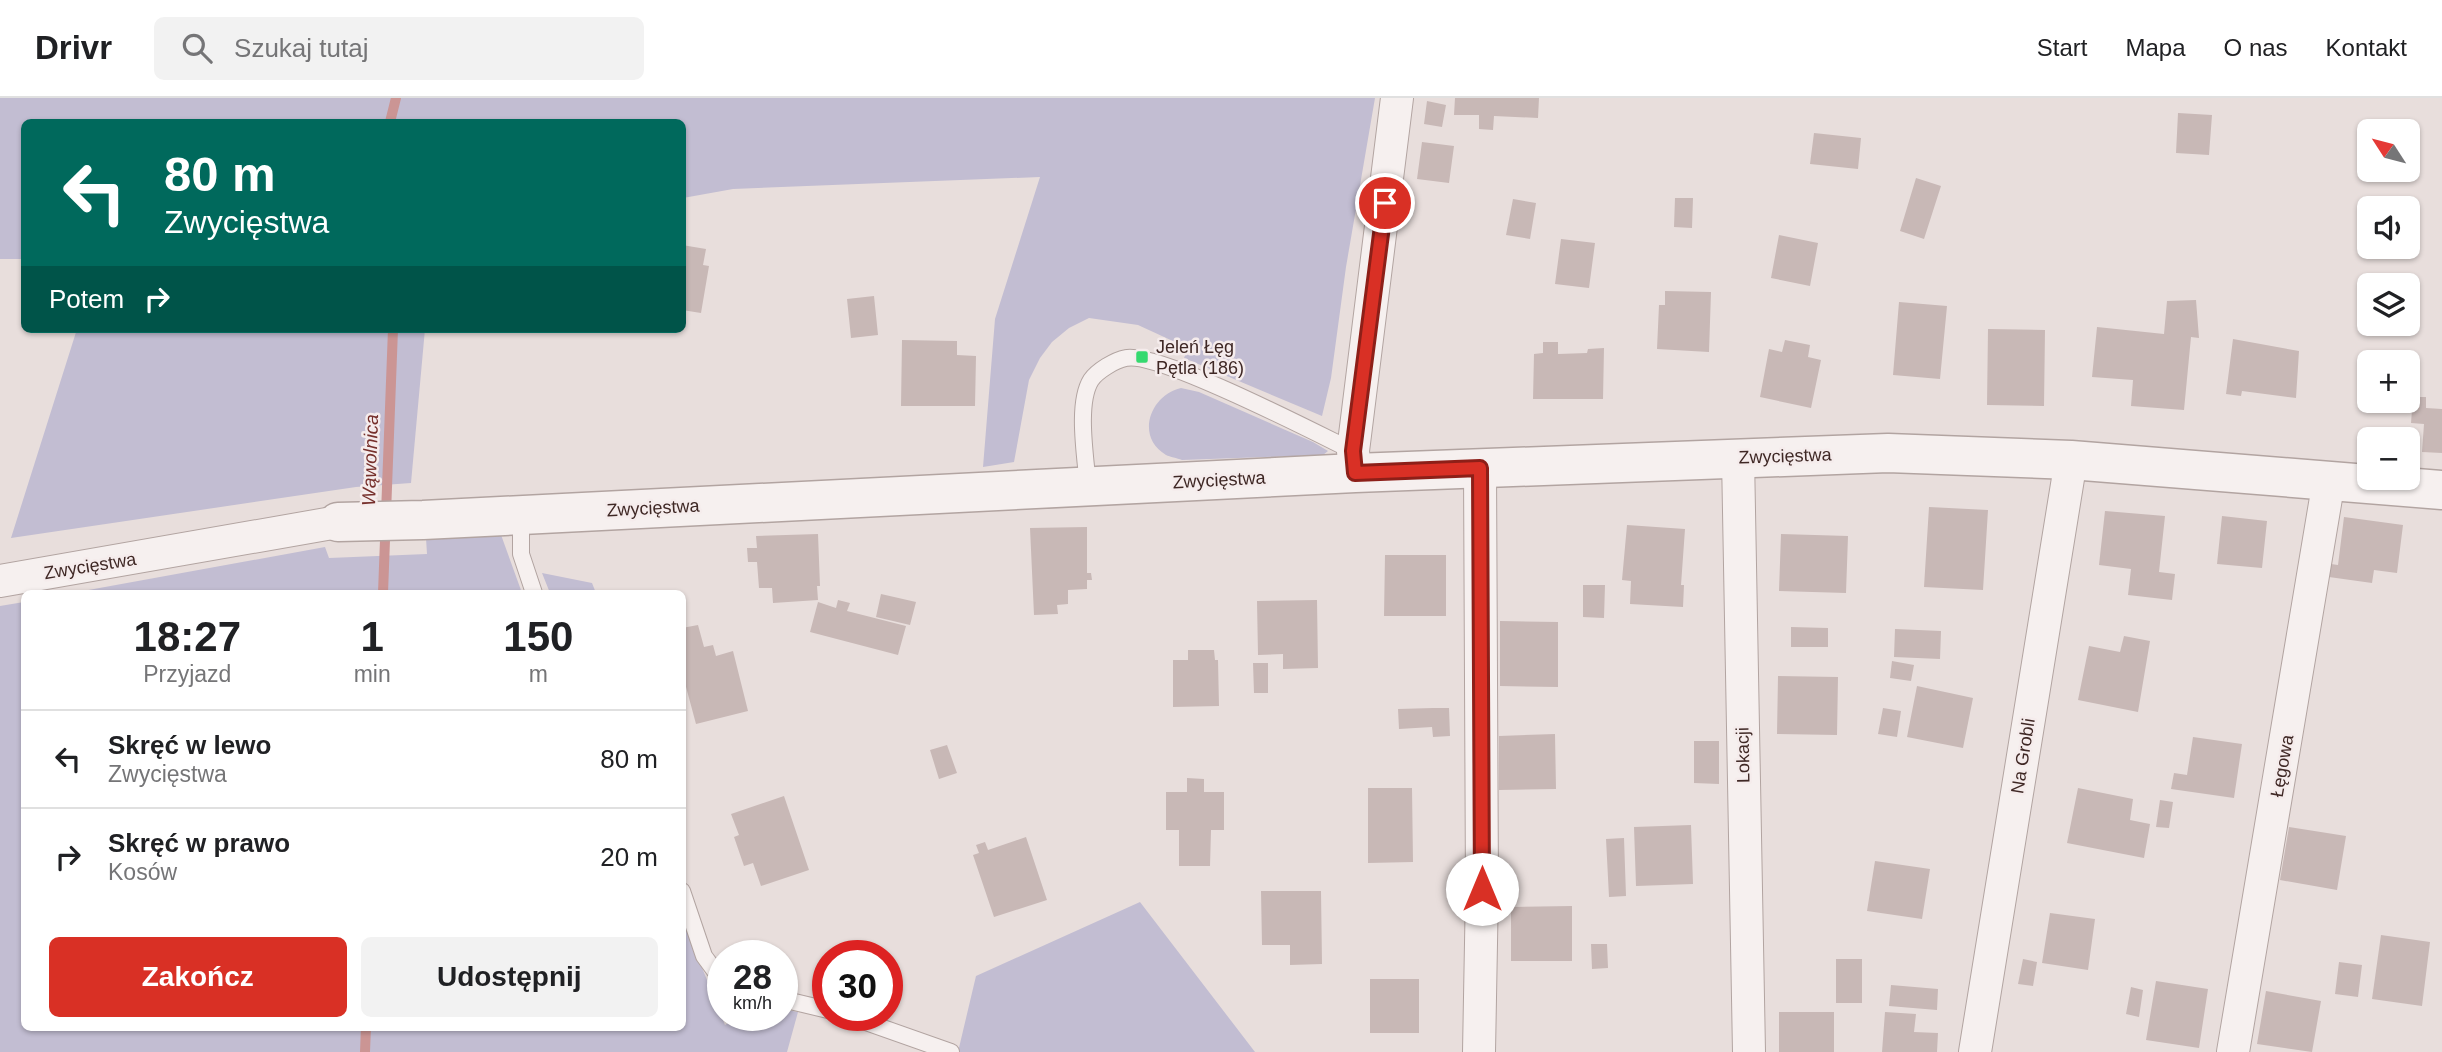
<!DOCTYPE html>
<html lang="pl">
<meta charset="utf-8">
<style>
body{margin:0;font-family:Arial,sans-serif;background:#f2f2f2;color:#202124;height:100vh;display:flex;flex-direction:column;font-size:26px;white-space:nowrap}
*{box-sizing:border-box;margin:0}
p{font-size:23px;color:#757577}
.icon{flex:none;width:38px;height:38px;fill:none;stroke:currentColor;stroke-width:2;stroke-linecap:round;stroke-linejoin:round}
.map{position:relative;flex:1;overflow:hidden}
.drawer{position:absolute;left:21px;top:492px;width:665px;height:441px;display:flex;flex-direction:column;background:#fff;border-radius:10px;box-shadow:0 2px 5px #0004}
.drawer>*{flex:none}
.guide{position:absolute;left:21px;top:21px;width:665px;height:214px;border-radius:10px;box-shadow:0 2px 5px #0004;background:#00695c;color:#fff;overflow:hidden}
.needle{width:46px;rotate:306deg}
.buttons{position:absolute;left:2357px;top:21px;display:grid;gap:14px}
.buttons a{display:grid;place-items:center;width:63px;height:63px;border-radius:10px;background:#fff;box-shadow:0 2px 5px #0004;font-size:35px}
.speed{position:absolute;left:707px;top:842px;display:flex;gap:14px;font-size:35px;font-weight:700;text-align:center}
.speed>*{display:grid;place-content:center;width:91px;height:91px;border-radius:50%;background:#fff;box-shadow:0 2px 5px #0004;line-height:1}
.speed small{font-size:18px;font-weight:400}
.speed .limit{border:10px solid #d22;background:#fff;color:#111}
.pin{position:absolute;display:grid;place-items:center;width:60px;height:60px;color:#fff;margin:-30px;border:4px solid #fff;border-radius:50%;box-shadow:0 2px 7px #0007}
.me{position:absolute;width:77px;margin:-38px;rotate:0deg;stroke-linejoin:round;filter:drop-shadow(0 0 5px #0008)}
.turn{display:flex;align-items:center;gap:24px;height:147px;padding:0 28px;font-size:32px}
.turn .icon{width:91px;height:91px;stroke-width:2.5}
.turn b{display:block;font-size:49px;line-height:60px}
.then{display:flex;align-items:center;height:66px;padding:0 28px;background:#0003;gap:14px;font-size:26px}
.eta{display:flex;justify-content:space-evenly;align-items:center;height:119px;text-align:center}
.eta b{font-size:42px;font-weight:600;line-height:49px}
.button{display:flex;gap:14px;margin-top:auto;padding:14px 28px}
.button a{flex:1;height:80px;border-radius:10px;background:#d93025;color:#fff;font-size:28px;font-weight:600;line-height:80px;text-align:center}
.button a+a{background:#f2f2f2;color:#202124}
ul{padding:0;list-style:none}
li{display:flex;align-items:center;gap:21px;height:98px;padding:0 28px;border-top:2px solid #e0e0e0}
li div{flex:1}
li b{display:block;font-size:26px}
li em{font-style:normal}
header{display:flex;align-items:center;gap:42px;box-sizing:border-box;height:98px;padding:0 35px;background:#fff;border-bottom:2px solid #e0e0e0}
header strong{font-size:33px}
nav{display:flex;gap:38px;margin-inline-start:auto;font-size:24px}
.search{width:490px;height:63px;background:#f2f2f2;display:flex;align-items:center;gap:18px;box-sizing:border-box;padding:0 24px;border-radius:10px;color:#757577;font-size:26px}
.map>svg:first-child{display:block}
.green{fill:#c2bdd2}
.lines{fill:none;stroke-linecap:round;stroke-linejoin:round}
.stream{stroke:#cb9594;stroke-width:10}
.building{fill:#c8b8b6}
.service-casing{stroke:#b2a4a1;stroke-width:18}
.minor-casing{stroke:#b2a4a1;stroke-width:34}
.tertiary-casing{stroke:#b2a4a1;stroke-width:41}
.service{stroke:#f6f0ef;stroke-width:16}
.minor{stroke:#f6f0ef;stroke-width:32}
.tertiary{stroke:#f6f0ef;stroke-width:38}
.route-casing{stroke:#8d1f18;stroke-width:18}
.route{stroke:#d93025;stroke-width:12}
.poi-dot{fill:#35d96f;stroke:#f5ecec;stroke-width:2.5}
.labels{text-anchor:middle;dominant-baseline:central;stroke-width:5;stroke-linejoin:round;paint-order:stroke}
.poi-label{font-size:18px;fill:#3f2825;stroke:#f5ecec;text-anchor:start}
.street-label{font-size:18px;fill:#3f2825;stroke:#f5ecec}
.water-label{font-size:19px;font-style:italic;fill:#76302c;stroke:#f5ecec}
</style>
<header>
<strong>Drivr</strong>
<div class="search"><svg class="icon" aria-label="search" viewBox="0 0 24 24"><circle cx="10" cy="10" r="6"/><path d="M15 15l6 6"/></svg>Szukaj tutaj</div>
<nav><a>Start</a><a>Mapa</a><a>O nas</a><a>Kontakt</a></nav>
</header>
<div class="map">
<svg width="2442" height="954" viewBox="0 0 2442 954">
<rect width="100%" height="100%" fill="#e8dedc"/>
<path class="green" d="M0 0H1375L1346 169 1331 280 1322 318 1184 260 1188 250 1138 227 1089 220 1069 230 1052 244 1040 260 1029 282 1014 364 983 369 995 221 1040 79 733 91 683 100 682 24H24V161H0Z
M77 231H425L411 385 356 389 11 440Z
M1181 290 1199 294 1313 344 1328 353 1323 357 1182 362C1177 360 1170 359 1166 357 1135 339 1150 297 1181 290Z
M500 434 522 495H72L325 449 329 460 427 456 426 440Z
M542 475 592 485 596 495H550Z
M24 504V929H682L683 822 725 927 741 917H782V911L798 914 787 954H0V508Z
M1140 804 1255 954H958L976 878Z"/>
<g class="lines">
<path class="stream" d="M390 24 396 0
M383 495 393 231
M365 954 366 929"/>
</g>
<path class="building" d="M1455 0H1539L1538 20 1494 18 1493 32 1479 31V17H1454Z
M1427 3 1446 7 1442 29 1424 26Z
M2178 15 2212 17 2209 57 2176 55Z
M1814 35 1861 40 1858 71 1810 66Z
M1422 44 1454 48 1449 85 1417 81Z
M1916 80 1941 88 1924 141 1900 133Z
M1675 100H1693L1692 130 1674 129Z
M1513 101 1536 105 1530 141 1506 137Z
M1779 137 1818 145 1810 188 1771 180Z
M1561 141 1595 145 1589 190 1555 186Z
M682 147 706 151 703 167 709 168 701 215 682 212Z
M1665 193 1711 194 1709 254 1657 251 1659 207H1665Z
M874 198 878 237 851 240 847 201Z
M2196 202 2199 240 2191 239 2184 312 2131 308 2133 282 2092 279 2097 229 2164 236 2167 203Z
M1899 204 1947 208 1940 281 1893 277Z
M1988 231 2045 232 2044 308 1987 307Z
M2233 241 2299 253 2296 300 2242 293 2241 298 2226 296Z
M902 242 957 243V257L976 258 975 308H901Z
M1785 242 1810 247 1808 259 1821 262 1811 310 1760 299 1769 251 1782 254Z
M1543 244H1558V256L1587 255 1588 251 1604 250 1603 301H1533L1534 256 1543 255Z
M2413 299H2426V310L2442 311V355L2422 354 2424 326 2411 325Z
M1929 409 1988 412 1983 492 1924 489Z
M2105 413 2165 418 2159 474 2175 476 2172 502 2128 497 2131 471 2099 467Z
M2222 418 2267 423 2262 470 2217 466Z
M2344 419 2403 427 2397 475 2374 472 2372 485 2329 479 2331 466 2338 467Z
M1627 427 1685 431 1681 487H1684L1683 509 1630 506 1631 483 1622 482Z
M1087 429V475H1091L1092 482H1087V491L1068 492V506L1057 507 1058 516 1034 517 1030 430Z
M818 436 820 488H817L818 502 773 505 772 490H759L757 464H748L747 450H757L756 438Z
M1781 436 1848 438 1846 495 1779 493Z
M1385 457H1446V518H1384Z
M1583 487H1605L1604 520 1583 519Z
M881 496 916 504 910 527 876 519Z
M838 502 850 505 847 513 906 528 898 557 810 534 818 504 836 510Z
M1317 502 1318 570 1283 571V556L1258 557 1257 503Z
M1500 523 1558 524V589L1500 588Z
M698 527 704 549 713 547 716 558 733 553 748 613 696 626 682 574V530Z
M1791 529 1828 530V549H1791Z
M1895 531 1941 533 1940 561 1894 559Z
M2124 538 2150 543 2138 614 2078 602 2089 548 2120 554Z
M1188 552H1214L1215 562H1218L1219 608 1173 609V562H1188Z
M1892 563 1914 567 1911 583 1890 580Z
M1253 565H1268V595H1254Z
M1778 578 1838 579 1837 637 1777 636Z
M1917 588 1973 600 1963 650 1907 639Z
M1433 610H1449L1450 638 1433 639 1432 629 1399 631 1398 611Z
M1883 610 1901 613 1897 639 1878 636Z
M1555 636 1556 691 1499 692V638Z
M2193 639 2242 646 2234 700 2171 691 2174 675 2187 677Z
M1694 643H1719V686L1694 685Z
M947 647 957 675 939 681 930 652Z
M1187 680 1204 681V694H1224V732H1211L1210 768H1179V732H1166V694H1187Z
M1368 690H1412L1413 764 1368 765Z
M2078 690 2133 701 2130 722 2150 726 2144 760 2067 745Z
M784 698 809 772 761 788 753 765 744 768 734 739 739 737 731 716Z
M2160 702 2173 704 2169 730 2156 729Z
M1691 727 1693 786 1636 788 1634 729Z
M2289 729 2346 738 2337 792 2280 782Z
M1026 739 1047 802 994 819 973 757 979 755 976 747 985 744 988 752Z
M1624 740 1626 798 1609 799 1606 741Z
M1875 763 1930 771 1922 821 1867 813Z
M1261 793H1321L1322 866 1290 867V847H1262Z
M1572 808V863H1511V809Z
M2050 815 2095 821 2088 872 2042 865Z
M2381 837 2430 844 2422 908 2372 901Z
M1591 846H1607L1608 870 1592 871Z
M1836 861H1862V905H1836Z
M2023 861 2037 864 2033 888 2018 886Z
M2339 864 2362 867 2358 899 2335 896Z
M1370 881H1419V935H1370Z
M2156 883 2208 891 2199 950 2146 942Z
M1891 887 1938 891 1937 912 1889 908Z
M2131 889 2143 892 2139 919 2126 916Z
M2266 893 2321 903 2312 954 2257 946Z
M1779 914H1834V954H1779Z
M1885 914 1916 916 1914 934 1938 935 1937 954H1882Z"/>
<g class="lines">
<g class="service-casing">
<path id="service" d="M1088 389C1086 361 1076 306 1091 282 1097 273 1115 262 1126 260 1158 253 1316 335 1353 353
M521 416V456L534 495
M682 793 704 858 723 884
M782 901 828 912
M846 917 951 954"/>
</g>
<g class="minor-casing">
<path id="minor" d="M1738 359 1749 954
M1355 375 1353 353 1397 0
M0 483 338 424
M1479 954 1482 791 1480 370
M1975 954 2071 362
M2233 954 2329 382"/>
</g>
<g class="tertiary-casing">
<path id="tertiary" d="M338 424 423 422 1355 375 1888 355 2071 362 2442 392"/>
</g>
<use href="#service" class="service"/>
<use href="#minor" class="minor"/>
<use href="#tertiary" class="tertiary"/>
</g>
<g class="lines">
<g class="route-casing">
<path id="route" d="M1385 105 1353 353 1355 375 1480 370 1482 791"/>
</g>
<use href="#route" class="route"/>
</g>
<rect class="poi-dot" x="1135" y="252" width="14" height="14" rx="3.5"/>
<g class="labels">
<g class="poi-label">
<text x="1156" y="249">Jeleń Łęg<tspan x="1156" dy="21">Pętla (186)</tspan></text>
</g>
<g class="street-label">
<text transform="translate(1785 358) rotate(-2)">Zwycięstwa</text>
<text transform="translate(1219 382) rotate(-3)">Zwycięstwa</text>
<text transform="translate(653 410) rotate(-3)">Zwycięstwa</text>
<text transform="translate(90 468) rotate(-9)">Zwycięstwa</text>
<text transform="translate(1743 657) rotate(-91)">Lokacji</text>
<text transform="translate(2023 658) rotate(-81)">Na Grobli</text>
<text transform="translate(2282 668) rotate(-80)">Łęgowa</text>
</g>
<g class="water-label">
<text transform="translate(370 362) rotate(-88)">Wąwolnica</text>
</g>
</g>
</svg>
<div class="buttons">
<a><svg class="needle" viewBox="-14 -14 28 28"><path d="M0-13l5 13h-10z" fill="#e53935"/><path d="M0 13l5-13h-10z" fill="#757577"/></svg></a>
<a><svg class="icon" aria-label="sound" viewBox="0 0 24 24"><path d="M4 9h4l5-4v14l-5-4H4zM17 9q2 3 0 6"/></svg></a>
<a><svg class="icon" aria-label="layers" viewBox="0 0 24 24"><path d="M12 4l9 5-9 5-9-5zM3 14l9 5 9-5"/></svg></a>
<a>+</a>
<a>−</a>
</div>
<div class="speed"><div>28<small>km/h</small></div><div class="limit">30</div></div>
<div class="pin" style="left:1385px;top:105px;background:#d93025"><svg class="icon" aria-label="arrive" viewBox="0 0 24 24"><path d="M6 21V4h12l-3 4 3 4H6"/></svg></div>
<svg class="me" style="left:1482px;top:791px" viewBox="-20 -20 40 40"><circle r="19" fill="#fff"/><path d="M0-13L10 11 0 6-10 11z" fill="#d93025"/></svg>
<div class="guide">
<div class="turn"><svg class="icon" aria-label="left" viewBox="0 0 24 24"><path d="M17 20v-9H6M10 6l-5 5 5 5"/></svg><div><b>80 m</b>Zwycięstwa</div></div>
<div class="then">Potem<svg class="icon" aria-label="right" viewBox="0 0 24 24"><path d="M7 20v-9h11M14 6l5 5-5 5"/></svg></div>
</div>
<section class="drawer">
<div class="eta">
<div><b>18:27</b><p>Przyjazd</p></div>
<div><b>1</b><p>min</p></div>
<div><b>150</b><p>m</p></div>
</div>
<ul>
<li><svg class="icon" aria-label="left" viewBox="0 0 24 24"><path d="M17 20v-9H6M10 6l-5 5 5 5"/></svg><div><b>Skręć w lewo</b><p>Zwycięstwa</p></div><em>80 m</em></li>
<li><svg class="icon" aria-label="right" viewBox="0 0 24 24"><path d="M7 20v-9h11M14 6l5 5-5 5"/></svg><div><b>Skręć w prawo</b><p>Kosów</p></div><em>20 m</em></li>
</ul>
<div class="button"><a>Zakończ</a><a>Udostępnij</a></div>
</section>
</div>
